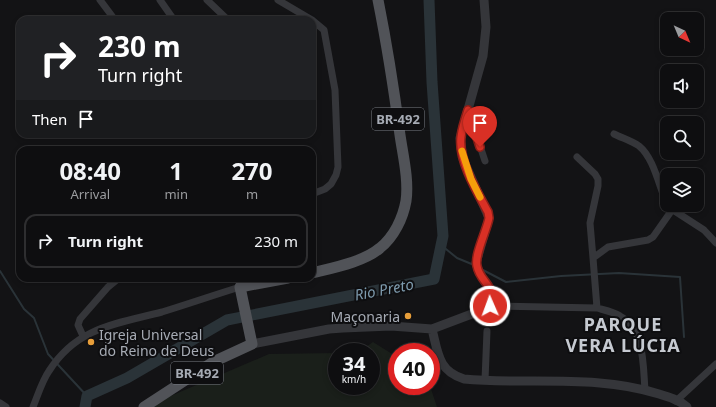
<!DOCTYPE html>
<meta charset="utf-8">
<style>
body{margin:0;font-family:"Noto Sans",sans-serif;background:#1c1c1e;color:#f1f3f6;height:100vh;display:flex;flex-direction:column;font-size:15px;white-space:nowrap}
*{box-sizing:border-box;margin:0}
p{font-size:13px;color:#9b9c9f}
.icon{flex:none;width:22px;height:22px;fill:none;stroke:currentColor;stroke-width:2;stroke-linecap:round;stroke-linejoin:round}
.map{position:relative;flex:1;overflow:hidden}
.drawer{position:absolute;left:16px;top:146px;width:300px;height:136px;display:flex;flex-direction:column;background:#0e0e10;border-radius:12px;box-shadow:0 2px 6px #0003,0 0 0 1px #2e2e30}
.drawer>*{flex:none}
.guide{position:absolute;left:16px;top:16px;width:300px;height:122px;border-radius:12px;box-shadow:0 2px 6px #0003,0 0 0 1px #2e2e30;background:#202124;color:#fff;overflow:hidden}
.needle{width:26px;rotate:136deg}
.controls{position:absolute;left:660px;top:12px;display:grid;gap:8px}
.controls a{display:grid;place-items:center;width:44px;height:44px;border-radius:8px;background:#0e0e10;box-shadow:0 2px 6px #0003,0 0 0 1px #2e2e30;font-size:20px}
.speed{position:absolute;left:328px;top:343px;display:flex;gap:8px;font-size:20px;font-weight:700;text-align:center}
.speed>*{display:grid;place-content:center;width:52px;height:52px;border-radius:50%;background:#0e0e10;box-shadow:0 2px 6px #0003,0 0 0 1px #2e2e30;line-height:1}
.speed small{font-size:10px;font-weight:400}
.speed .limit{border:6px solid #d22;background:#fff;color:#111}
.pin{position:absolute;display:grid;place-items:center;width:34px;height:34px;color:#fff;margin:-41px -17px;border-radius:50% 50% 50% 0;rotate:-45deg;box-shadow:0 0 4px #0007}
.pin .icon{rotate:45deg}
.me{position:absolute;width:44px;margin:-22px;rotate:358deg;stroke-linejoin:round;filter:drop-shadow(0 0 3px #0008)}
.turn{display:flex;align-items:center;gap:14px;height:84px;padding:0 16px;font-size:18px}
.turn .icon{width:52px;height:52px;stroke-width:2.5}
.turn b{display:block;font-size:28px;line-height:34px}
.then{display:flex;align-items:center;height:38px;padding:0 16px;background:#0003;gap:8px;font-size:15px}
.eta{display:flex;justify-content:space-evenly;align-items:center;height:68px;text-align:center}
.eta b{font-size:24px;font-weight:700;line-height:28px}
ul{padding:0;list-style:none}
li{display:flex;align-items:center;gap:12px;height:54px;margin:0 8px 6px;padding:0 8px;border:2px solid #2e2e30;border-radius:12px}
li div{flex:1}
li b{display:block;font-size:15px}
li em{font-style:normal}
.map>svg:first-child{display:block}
.green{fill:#1a1f1a}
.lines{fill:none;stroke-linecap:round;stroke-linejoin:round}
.stream{stroke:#2a3338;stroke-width:2}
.river{stroke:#2a3338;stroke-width:11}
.minor{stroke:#35363a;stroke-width:7}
.tertiary{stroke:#35363a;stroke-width:9}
.primary{stroke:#515358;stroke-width:11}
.route-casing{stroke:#8d1f18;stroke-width:10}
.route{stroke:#d93025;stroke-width:7}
.slow{stroke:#f59e0b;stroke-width:7}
.poi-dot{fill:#e79e3a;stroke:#0e0e10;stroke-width:1.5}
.labels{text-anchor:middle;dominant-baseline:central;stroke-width:4;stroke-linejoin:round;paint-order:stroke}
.shield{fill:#0e0e10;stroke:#787c83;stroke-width:1}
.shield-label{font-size:13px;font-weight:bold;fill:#a6abb4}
.poi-label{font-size:14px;fill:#a6abb4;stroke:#0e0e10;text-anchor:end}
.water-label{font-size:15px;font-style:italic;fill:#7e9bae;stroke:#0e0e10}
.district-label{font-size:18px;font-weight:bold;letter-spacing:1px;fill:#c6cad1;stroke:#0e0e10}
</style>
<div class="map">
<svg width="716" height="407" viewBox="0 0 716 407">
<rect width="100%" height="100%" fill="#131315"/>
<path class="green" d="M373 342 397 357V386H430L437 407H145L269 354 337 353V386H371V352H359Z"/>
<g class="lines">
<path class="stream" d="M441 245 457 258 474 265
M481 269 506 282 561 276 619 273 680 277 684 337
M0 271 24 309 34 318 48 354 87 396"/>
<path class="river" d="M85 407 87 396 127 378 227 320 434 279 443 236 432 82 429 0"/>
<path class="minor" d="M100 0 115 20
M160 0 174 20
M207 0 228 20
M278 0 312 20
M312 20 324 30 335 90 338 167 336 175 331 184 325 189 312 194
M468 110 485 161
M614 134C622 138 632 141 639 146 654 158 659 187 667 204
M577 157 595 174 598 179V186L590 223 593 258
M670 208 704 230 716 243
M490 306 597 308
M83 336 78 325 80 319 108 287 119 278
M485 380 487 331
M645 390C643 366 645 329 620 316 614 312 604 310 597 308L593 258 608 247 648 240 653 237 672 210
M676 401 716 364
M0 403 6 407
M33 407C38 395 42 381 49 371 77 327 116 324 162 312 188 304 214 295 240 287"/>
<path class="tertiary" d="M432 329C438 353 438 371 464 379 530 385 596 374 659 394 669 397 679 400 687 407
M252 344 329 329 343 328 391 326 432 329 485 309 490 306 492 298V292L479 272 476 263 489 218 463 159 460 138 483 56 486 27 484 0"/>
<path class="primary" d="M312 273C332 268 364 262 380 248 394 237 403 218 406 201 409 180 403 156 400 135 394 90 387 45 378 0
M144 407 213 362 252 344 240 287 288 278"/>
</g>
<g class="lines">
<g class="route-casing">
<path id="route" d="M480 147 468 110C465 119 462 128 461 137 458 160 477 192 488 212L489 218C487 230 474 255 477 266 480 283 497 285 490 306"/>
</g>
<use href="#route" class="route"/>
<path class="slow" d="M462 151 471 179 480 197"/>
</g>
<g class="poi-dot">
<circle cx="408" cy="316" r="4"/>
<circle cx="91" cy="342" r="4"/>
</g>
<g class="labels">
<g class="shield">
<rect x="372" y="108" width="52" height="22" rx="3"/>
<rect x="171" y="362" width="52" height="22" rx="3"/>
</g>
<g class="shield-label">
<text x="398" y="119">BR-492</text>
<text x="197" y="373">BR-492</text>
</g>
<g class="poi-label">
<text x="400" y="316">Maçonaria</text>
<text x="99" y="334" text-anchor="start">Igreja Universal<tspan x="99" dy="16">do Reino de Deus</tspan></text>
</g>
<g class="water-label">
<text transform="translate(384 289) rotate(-11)">Rio Preto</text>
</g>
<g class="district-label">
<text x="623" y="324">PARQUE<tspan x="623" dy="21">VERA LÚCIA</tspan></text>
</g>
</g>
</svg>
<div class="controls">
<a><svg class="needle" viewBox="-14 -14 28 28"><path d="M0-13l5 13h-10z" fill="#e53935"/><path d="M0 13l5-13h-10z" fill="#9b9c9f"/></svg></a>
<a><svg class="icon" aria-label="sound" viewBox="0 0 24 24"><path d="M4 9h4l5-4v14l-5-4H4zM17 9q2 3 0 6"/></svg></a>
<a><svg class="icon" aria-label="search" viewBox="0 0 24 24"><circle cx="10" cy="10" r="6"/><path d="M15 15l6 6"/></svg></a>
<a><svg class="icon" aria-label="layers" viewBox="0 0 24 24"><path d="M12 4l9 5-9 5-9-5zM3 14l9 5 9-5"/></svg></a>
</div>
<div class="speed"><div>34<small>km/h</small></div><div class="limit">40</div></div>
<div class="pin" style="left:480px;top:147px;background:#d93025"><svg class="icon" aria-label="arrive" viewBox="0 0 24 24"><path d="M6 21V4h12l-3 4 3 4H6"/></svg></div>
<svg class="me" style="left:490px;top:306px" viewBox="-20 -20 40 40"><circle r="17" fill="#d93025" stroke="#fff" stroke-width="3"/><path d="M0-11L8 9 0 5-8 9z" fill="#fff"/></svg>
<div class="guide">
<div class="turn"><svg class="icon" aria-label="right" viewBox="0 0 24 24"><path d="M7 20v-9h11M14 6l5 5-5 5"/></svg><div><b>230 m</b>Turn right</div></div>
<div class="then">Then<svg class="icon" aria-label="arrive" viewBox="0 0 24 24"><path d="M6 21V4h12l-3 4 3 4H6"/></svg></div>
</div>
<section class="drawer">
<div class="eta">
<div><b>08:40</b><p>Arrival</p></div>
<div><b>1</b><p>min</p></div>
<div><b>270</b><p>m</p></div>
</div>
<ul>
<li><svg class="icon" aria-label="right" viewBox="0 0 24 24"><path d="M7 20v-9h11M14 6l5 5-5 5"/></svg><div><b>Turn right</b></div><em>230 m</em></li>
</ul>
</section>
</div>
